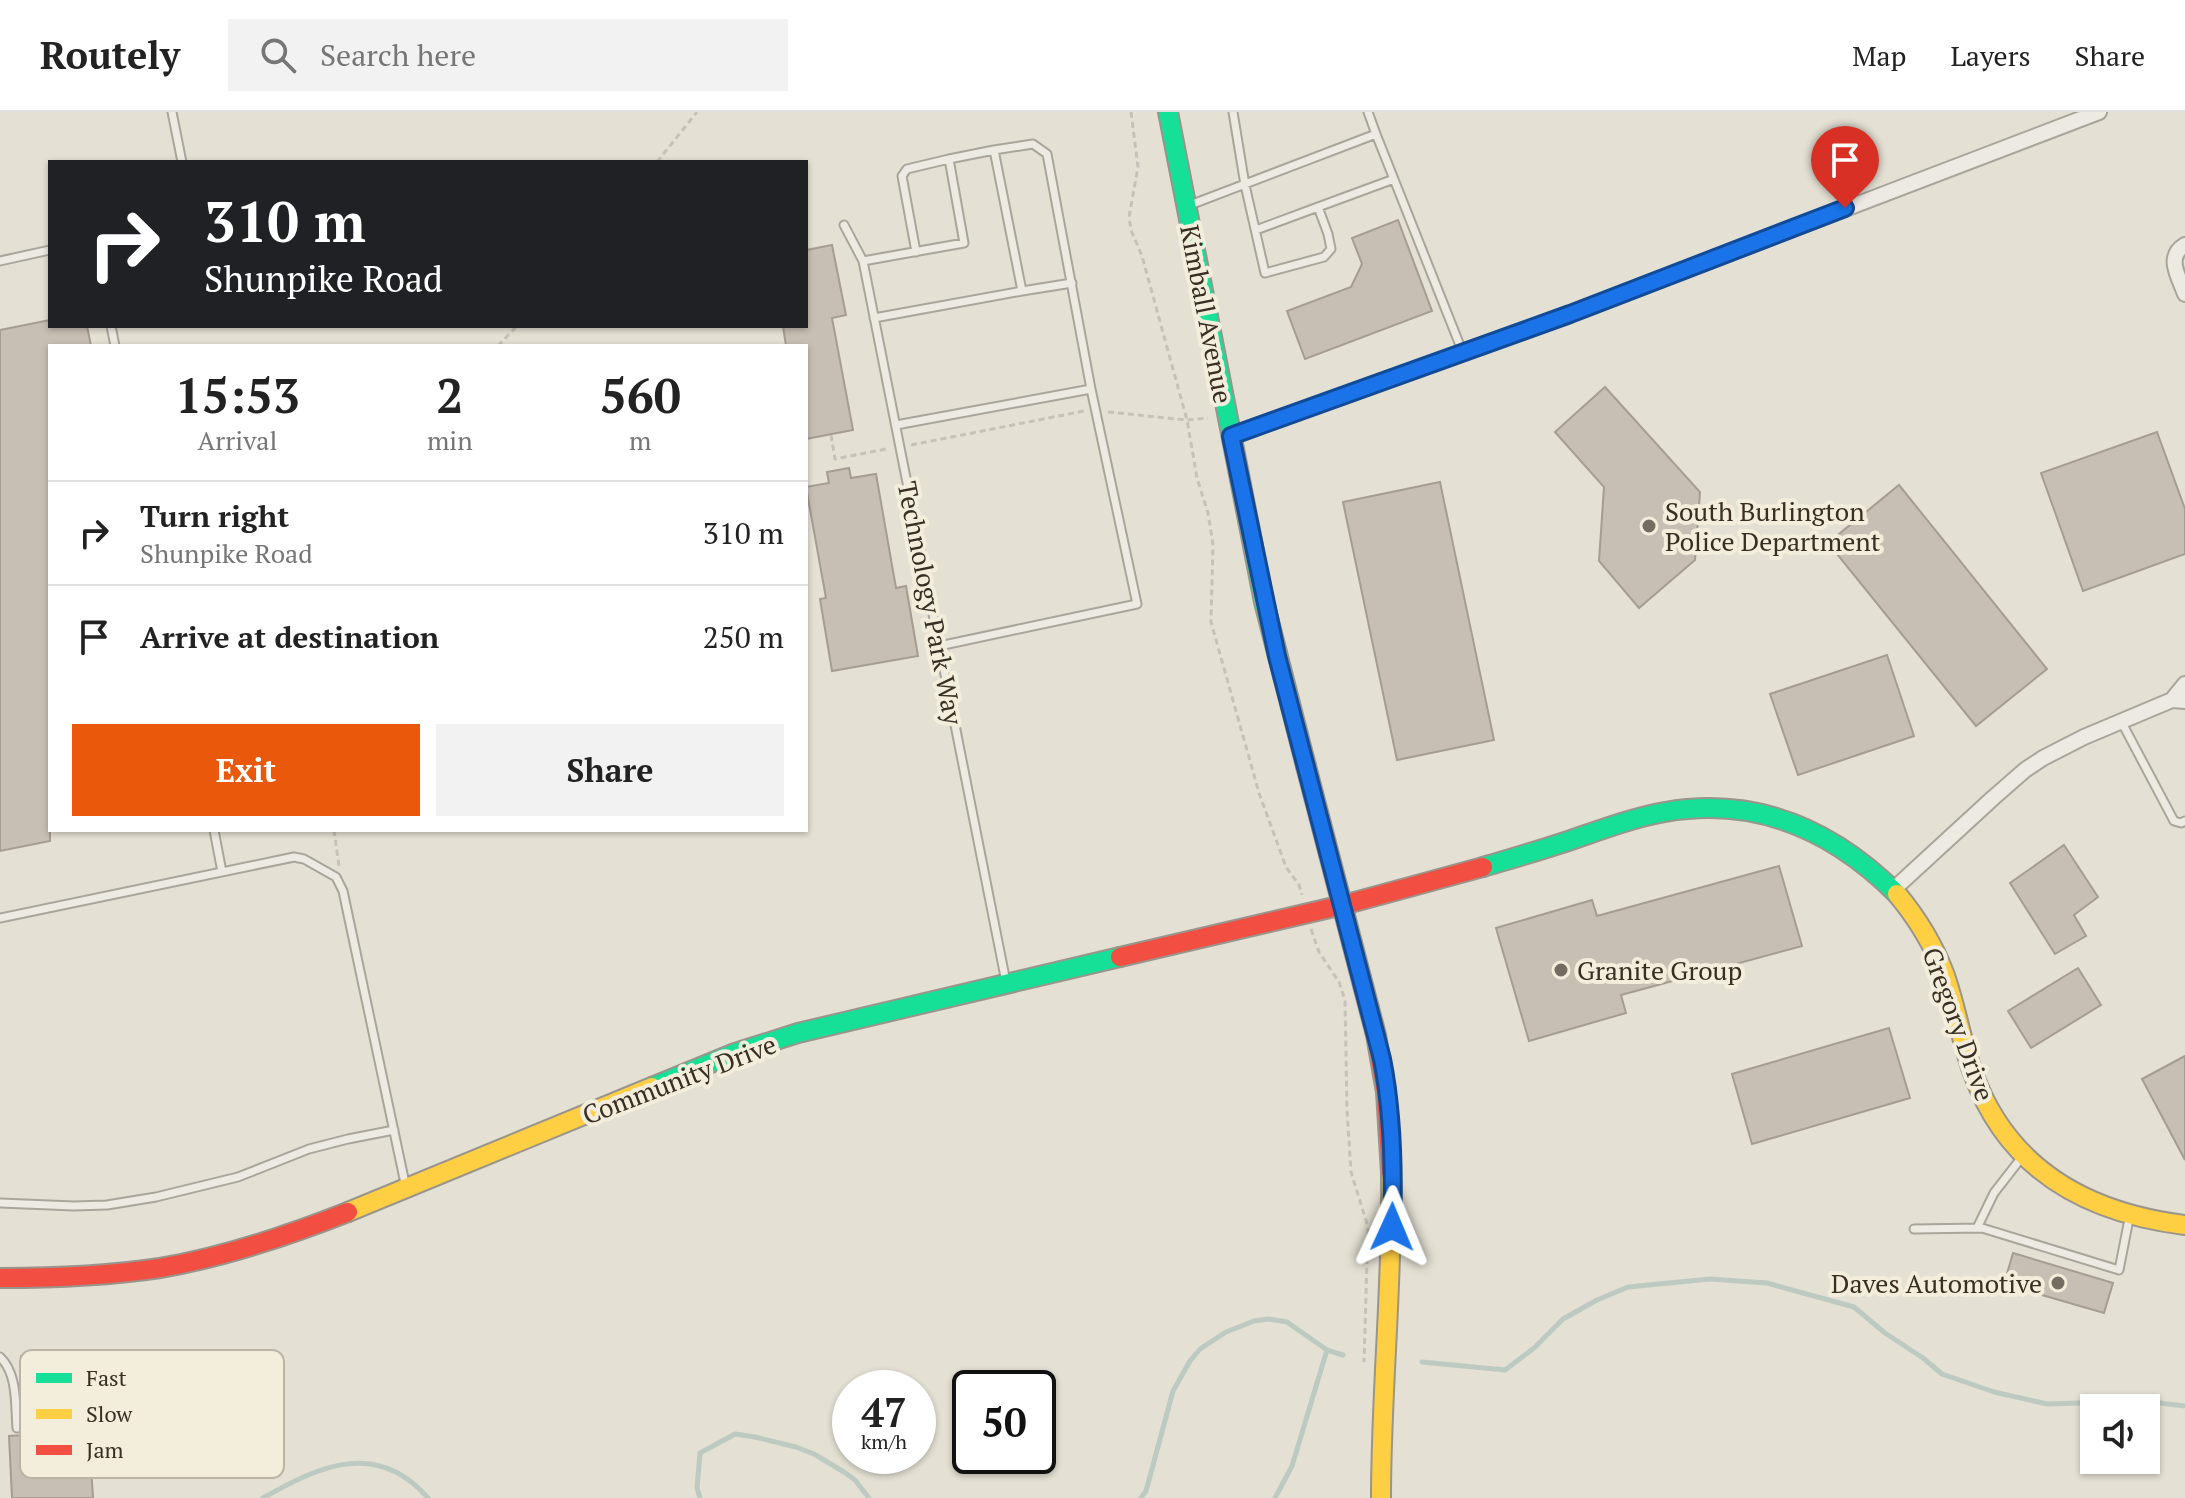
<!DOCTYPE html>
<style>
body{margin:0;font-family:"PT Serif",serif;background:#f2f2f2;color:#222;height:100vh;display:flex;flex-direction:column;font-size:30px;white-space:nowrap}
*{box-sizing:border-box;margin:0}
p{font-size:26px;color:#767676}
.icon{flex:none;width:44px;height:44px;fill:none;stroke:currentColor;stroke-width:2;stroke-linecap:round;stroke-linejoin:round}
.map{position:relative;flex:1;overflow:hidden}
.side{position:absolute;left:48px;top:232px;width:760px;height:488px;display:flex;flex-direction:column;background:#fff;border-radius:0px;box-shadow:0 2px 6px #0004}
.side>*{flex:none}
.top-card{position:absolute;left:48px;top:48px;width:760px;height:168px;border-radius:0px;box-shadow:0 2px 6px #0004;background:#202124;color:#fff;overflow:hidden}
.buttons{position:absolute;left:2080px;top:1282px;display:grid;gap:16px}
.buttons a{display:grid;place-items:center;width:80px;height:80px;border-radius:0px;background:#fff;box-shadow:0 2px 6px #0004;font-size:40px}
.speed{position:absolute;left:832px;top:1258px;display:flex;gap:16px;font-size:40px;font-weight:700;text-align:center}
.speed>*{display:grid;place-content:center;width:104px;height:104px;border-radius:50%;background:#fff;box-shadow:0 2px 6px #0004;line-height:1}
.speed small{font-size:20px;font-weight:400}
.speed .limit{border:4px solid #111;border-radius:12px;background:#fff;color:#111}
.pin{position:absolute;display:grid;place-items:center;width:68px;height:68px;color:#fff;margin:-82px -34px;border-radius:50% 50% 50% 0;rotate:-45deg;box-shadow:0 0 8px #0007}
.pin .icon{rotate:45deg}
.me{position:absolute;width:88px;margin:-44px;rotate:1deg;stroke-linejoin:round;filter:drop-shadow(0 0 6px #0008)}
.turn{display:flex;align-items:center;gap:28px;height:168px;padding:0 24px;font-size:36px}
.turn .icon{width:104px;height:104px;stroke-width:2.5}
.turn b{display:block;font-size:56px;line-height:68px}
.eta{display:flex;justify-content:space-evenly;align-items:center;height:136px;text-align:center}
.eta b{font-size:48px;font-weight:700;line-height:56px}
.cta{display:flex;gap:16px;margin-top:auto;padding:16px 24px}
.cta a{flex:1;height:92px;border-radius:0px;background:#ea580c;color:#fff;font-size:32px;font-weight:700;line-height:92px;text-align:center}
.cta a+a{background:#f2f2f2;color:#222}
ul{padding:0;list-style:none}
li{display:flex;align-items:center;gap:24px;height:104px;padding:0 24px;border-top:2px solid #e0e0e0}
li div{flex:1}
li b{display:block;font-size:30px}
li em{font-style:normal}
header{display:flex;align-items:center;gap:48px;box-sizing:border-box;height:112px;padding:0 40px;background:#fff;border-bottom:2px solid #e0e0e0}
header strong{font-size:38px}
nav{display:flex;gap:44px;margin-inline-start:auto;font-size:28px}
.search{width:560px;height:72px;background:#f2f2f2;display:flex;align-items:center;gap:20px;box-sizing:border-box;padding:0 28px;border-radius:0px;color:#767676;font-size:30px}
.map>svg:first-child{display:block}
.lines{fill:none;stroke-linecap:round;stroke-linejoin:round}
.stream{stroke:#bdcac2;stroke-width:5}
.building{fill:#c8bfb4;stroke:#a59c92;stroke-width:2}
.lane-casing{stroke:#aaa59b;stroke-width:11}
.street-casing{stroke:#aaa59b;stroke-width:18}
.fast-casing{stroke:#9a958c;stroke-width:22}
.slow-casing{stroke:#9a958c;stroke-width:22}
.jam-casing{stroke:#9a958c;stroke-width:22}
.path{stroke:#c6c2ba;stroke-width:3;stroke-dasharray:6 4;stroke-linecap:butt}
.lane{stroke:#edeae3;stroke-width:7}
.street{stroke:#edeae3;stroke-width:14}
.fast{stroke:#16e098;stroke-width:18}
.slow{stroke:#ffcf43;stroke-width:18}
.jam{stroke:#f24e42;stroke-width:18}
.route-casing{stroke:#114b97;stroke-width:20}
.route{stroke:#1a73e8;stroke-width:14}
.poi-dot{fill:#756c61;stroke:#f3eddb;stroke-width:3}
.labels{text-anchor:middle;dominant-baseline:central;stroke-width:8;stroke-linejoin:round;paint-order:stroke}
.street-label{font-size:26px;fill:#392e23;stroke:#f3eddb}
.poi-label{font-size:26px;fill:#392e23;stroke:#f3eddb;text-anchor:start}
.key{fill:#f3eddb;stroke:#bbb4a4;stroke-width:2}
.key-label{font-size:22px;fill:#392e23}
</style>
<header>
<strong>Routely</strong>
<div class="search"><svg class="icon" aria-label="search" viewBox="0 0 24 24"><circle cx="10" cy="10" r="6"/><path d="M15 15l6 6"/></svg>Search here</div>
<nav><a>Map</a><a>Layers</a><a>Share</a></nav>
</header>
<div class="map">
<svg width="2185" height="1386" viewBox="0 0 2185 1386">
<rect width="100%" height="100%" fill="#e4e0d3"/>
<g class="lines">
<path class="stream" d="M1422 1250 1505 1258 1534 1236 1563 1207 1597 1188 1628 1175 1710 1167 1767 1171 1854 1195 1885 1221 1923 1246 1942 1262 1994 1280 2047 1292 2142 1289 2185 1294
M263 1386C319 1354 377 1327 428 1386
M700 1386 697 1376 700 1341 735 1322 755 1325 796 1335 814 1342 844 1360 855 1368 869 1386
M1141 1386 1146 1379 1173 1279 1190 1249 1200 1237 1226 1220 1254 1209 1269 1207 1287 1210 1327 1238 1343 1243
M1275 1386 1292 1354 1327 1238"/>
</g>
<path class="building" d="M1398 108 1432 199 1305 247 1287 199 1351 175 1362 152 1352 126Z
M832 133 846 203 832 206 853 318 806 327V234H786L783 214H806V138Z
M50 208V214H87L91 234H50V729L0 739V218Z
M1605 275 1700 380 1695 448 1639 496 1599 449 1604 375 1555 320Z
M2157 320 2185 397V442L2083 479 2041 361Z
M849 356 851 366 876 362 896 476 906 474 918 544 832 559 820 487 826 486 806 375 829 371 827 360Z
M1440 370 1494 628 1397 648 1343 390Z
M1899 373 2047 557 1976 614 1828 431Z
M1887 543 1914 624 1798 663 1770 582Z
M2064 733 2098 785 2074 803 2086 824 2055 842 2010 771Z
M1779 754 1802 834 1621 883 1626 901 1529 929 1496 816 1592 788 1597 804Z
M2078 856 2101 893 2031 936 2008 899Z
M1889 916 1910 986 1752 1032 1732 962Z
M2185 944V1048L2142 967Z
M2013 1141 2113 1171 2104 1201 2004 1172Z
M85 1240 95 1244 101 1251 104 1261 106 1302H98L99 1322 89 1323 93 1386H12L9 1324 25 1323 21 1244Z"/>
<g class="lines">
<g class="lane-casing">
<path id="lane" d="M172 0 182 50
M1233 0 1245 73 1265 161 1324 145 1331 137 1328 122 1318 95 1394 67
M1368 0 1376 22
M949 47 994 38
M1190 93 1376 22 1463 241
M844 113 863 149 1006 870
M1256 118 1318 95
M0 149 50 138
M863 149 964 131 949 47 907 57 902 64 916 140
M1022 179 1072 171
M874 206 1022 179 994 38 1033 32 1047 42 1091 277 896 313
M111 214 115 234
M939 534 1137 492 1091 277
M2121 609 2174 709 2181 711 2185 709
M214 718 222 760
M0 806 294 745 304 747 336 765 343 779 406 1076
M0 1091 74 1094 107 1093 156 1085 238 1065 309 1037 348 1027 394 1018
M1977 1116 1994 1081 2022 1045
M1914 1117 1982 1116 2119 1158 2129 1107
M0 1245C18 1262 15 1293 17 1316"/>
</g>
<g class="street-casing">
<path id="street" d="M2185 133C2165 145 2179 165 2185 182
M1231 324 1570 202 2099 0
M2172 588 2185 572
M1894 777 1993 686 2025 658 2043 646 2084 625 2172 588 2185 589"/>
</g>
<g class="fast-casing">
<path id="fast" d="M1168 0 1264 490 1306 654
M1483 755C1510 747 1538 739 1565 730 1598 719 1631 706 1665 700 1757 684 1833 718 1897 782
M652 975 735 941 798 921 1120 845"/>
</g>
<g class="slow-casing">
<path id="slow" d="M1897 782C1917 806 1933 832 1944 861 1956 894 1961 929 1973 961 2008 1058 2087 1101 2185 1113
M348 1100 652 975
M1381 1386C1381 1277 1393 1169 1391 1061"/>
</g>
<g class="jam-casing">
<path id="jam" d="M1306 654 1376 923 1386 980 1391 1061
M1120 845 1347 792 1483 755
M0 1166C53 1166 107 1164 160 1156 225 1145 287 1124 348 1100"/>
</g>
<path class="path" d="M1131 0 1138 55 1129 105 1131 118 1142 144 1187 308 1197 366 1208 401 1213 432 1211 510 1259 681 1286 755 1299 773 1302 783
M657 50 697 0
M498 234 517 214
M1108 300 1187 308 1208 306
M831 323 835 347 886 337
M911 333 1084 299
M334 718 339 754
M1311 817 1319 840 1339 870 1345 888 1347 998 1351 1060 1368 1115 1364 1250"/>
<use href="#lane" class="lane"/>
<use href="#street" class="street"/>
<use href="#fast" class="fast"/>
<use href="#slow" class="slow"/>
<use href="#jam" class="jam"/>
</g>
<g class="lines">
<g class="route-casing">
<path id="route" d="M1392 1115C1394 1059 1393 1002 1382 947L1277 544 1231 324 1570 202 1845 96"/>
</g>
<use href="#route" class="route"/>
</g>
<g class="poi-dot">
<circle cx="1649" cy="414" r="8"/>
<circle cx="1561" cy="858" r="8"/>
<circle cx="2058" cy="1171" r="8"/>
</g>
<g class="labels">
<g class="street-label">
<text transform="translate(1207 202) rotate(79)">Kimball Avenue</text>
<text transform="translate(931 491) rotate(79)">Technology Park Way</text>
<text transform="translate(1959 912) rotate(70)">Gregory Drive</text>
<text transform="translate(679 967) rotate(-21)">Community Drive</text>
</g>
<g class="poi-label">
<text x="1665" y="399">South Burlington<tspan x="1665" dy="30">Police Department</tspan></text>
<text x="1577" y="858">Granite Group</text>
<text x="2042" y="1171" text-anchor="end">Daves Automotive</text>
</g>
</g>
<rect x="20" y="1238" width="264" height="128" rx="12" class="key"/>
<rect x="36" y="1261" width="36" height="10" fill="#16e098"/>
<rect x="36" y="1297" width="36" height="10" fill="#ffcf43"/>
<rect x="36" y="1333" width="36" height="10" fill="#f24e42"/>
<g class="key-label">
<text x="86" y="1274">Fast</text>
<text x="86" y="1310">Slow</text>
<text x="86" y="1346">Jam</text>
</g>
</svg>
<div class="buttons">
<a><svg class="icon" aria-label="sound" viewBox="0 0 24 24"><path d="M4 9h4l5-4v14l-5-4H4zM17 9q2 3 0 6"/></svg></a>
</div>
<div class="speed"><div>47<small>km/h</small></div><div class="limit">50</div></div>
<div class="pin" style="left:1845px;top:96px;background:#d93025"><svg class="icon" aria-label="arrive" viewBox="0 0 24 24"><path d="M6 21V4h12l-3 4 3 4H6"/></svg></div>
<svg class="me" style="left:1392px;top:1115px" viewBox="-20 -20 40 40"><path d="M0-17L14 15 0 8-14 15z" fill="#1a73e8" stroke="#fff" stroke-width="4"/></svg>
<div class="top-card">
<div class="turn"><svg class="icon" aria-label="right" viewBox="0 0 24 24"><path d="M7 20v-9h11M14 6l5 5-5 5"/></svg><div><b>310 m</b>Shunpike Road</div></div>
</div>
<section class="side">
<div class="eta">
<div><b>15:53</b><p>Arrival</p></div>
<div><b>2</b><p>min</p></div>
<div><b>560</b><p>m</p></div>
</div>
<ul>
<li><svg class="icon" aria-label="right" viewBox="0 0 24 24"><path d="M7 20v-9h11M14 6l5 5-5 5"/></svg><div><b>Turn right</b><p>Shunpike Road</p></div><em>310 m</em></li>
<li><svg class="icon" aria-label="arrive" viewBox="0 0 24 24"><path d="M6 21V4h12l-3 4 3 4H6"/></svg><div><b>Arrive at destination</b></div><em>250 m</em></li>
</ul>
<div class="cta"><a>Exit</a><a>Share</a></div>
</section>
</div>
